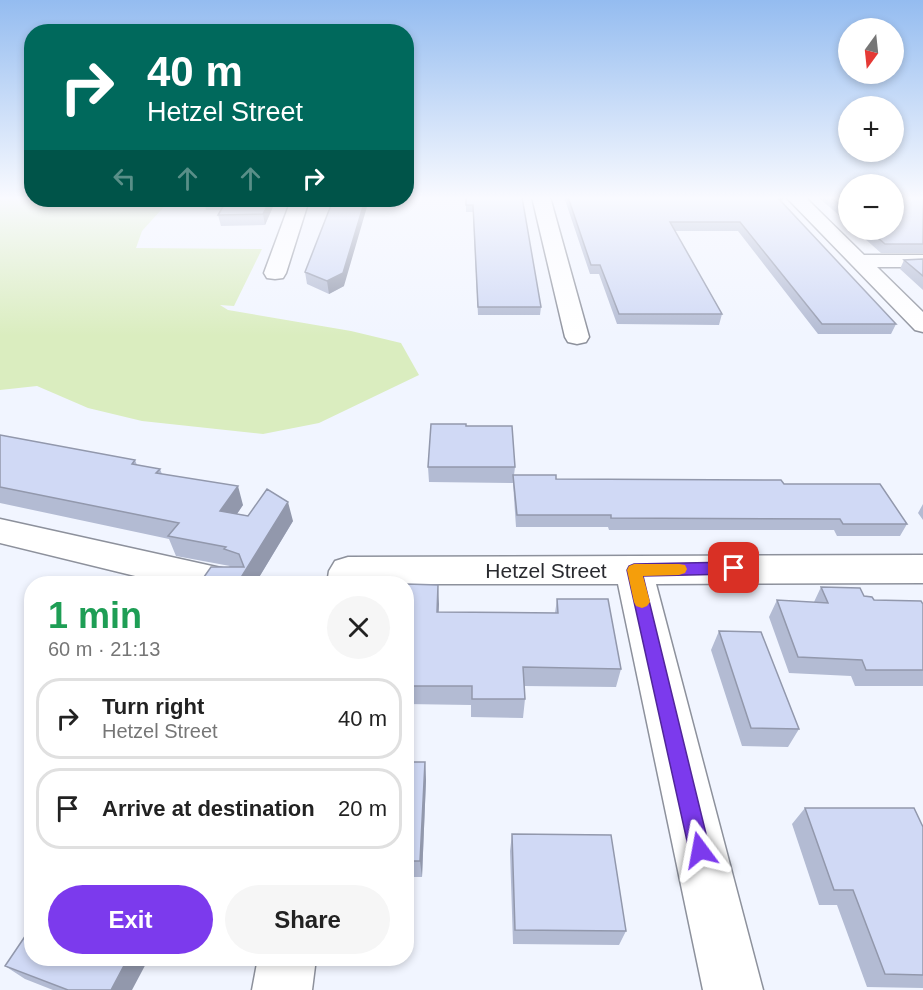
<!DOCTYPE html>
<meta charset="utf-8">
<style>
body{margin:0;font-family:Arial,sans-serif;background:#f6f6f6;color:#222;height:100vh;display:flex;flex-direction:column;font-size:22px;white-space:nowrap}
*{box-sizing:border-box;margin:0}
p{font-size:20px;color:#767676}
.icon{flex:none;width:33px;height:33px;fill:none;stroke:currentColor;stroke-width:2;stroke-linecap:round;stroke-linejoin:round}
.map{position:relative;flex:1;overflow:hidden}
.side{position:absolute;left:24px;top:576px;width:390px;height:390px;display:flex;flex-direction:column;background:#fff;border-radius:24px;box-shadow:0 3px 9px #0003}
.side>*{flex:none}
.guide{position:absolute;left:24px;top:24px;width:390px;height:183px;border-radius:24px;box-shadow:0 3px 9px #0003;background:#00695c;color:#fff;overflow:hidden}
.needle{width:39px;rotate:195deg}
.tools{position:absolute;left:838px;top:18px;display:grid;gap:12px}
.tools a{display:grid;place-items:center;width:66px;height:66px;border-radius:50%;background:#fff;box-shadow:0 3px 9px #0003;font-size:30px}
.pin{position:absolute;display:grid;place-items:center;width:51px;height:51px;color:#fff;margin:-26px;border-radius:12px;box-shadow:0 3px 9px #0006}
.me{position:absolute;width:66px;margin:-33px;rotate:347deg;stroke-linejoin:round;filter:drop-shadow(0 0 4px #0008)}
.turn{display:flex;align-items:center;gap:21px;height:126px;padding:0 24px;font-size:27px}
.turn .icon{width:78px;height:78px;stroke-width:2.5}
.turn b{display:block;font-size:42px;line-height:51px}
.lanes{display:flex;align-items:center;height:57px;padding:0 24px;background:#0003;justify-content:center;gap:30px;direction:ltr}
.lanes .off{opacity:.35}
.round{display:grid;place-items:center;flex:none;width:63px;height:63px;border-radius:32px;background:#f6f6f6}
.head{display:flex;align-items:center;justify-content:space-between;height:102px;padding:0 24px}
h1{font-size:36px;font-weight:600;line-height:45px;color:#1e9e55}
.action{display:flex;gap:12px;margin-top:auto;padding:12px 24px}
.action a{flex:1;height:69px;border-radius:36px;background:#7c3aed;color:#fff;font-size:24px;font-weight:600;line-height:69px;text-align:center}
.action a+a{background:#f6f6f6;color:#222}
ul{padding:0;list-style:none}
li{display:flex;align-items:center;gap:18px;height:81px;margin:0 12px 9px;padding:0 12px;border:3px solid #e0e0e0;border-radius:24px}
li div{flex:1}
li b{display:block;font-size:22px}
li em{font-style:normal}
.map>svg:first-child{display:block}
.green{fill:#daedbf}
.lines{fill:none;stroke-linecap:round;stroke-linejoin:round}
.street-casing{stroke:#8d919c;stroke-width:3}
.street{fill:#fff;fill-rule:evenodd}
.wall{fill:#b3bbd3}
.shaded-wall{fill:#9298ac}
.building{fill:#d0d9f5;stroke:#9298ac;stroke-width:1.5}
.route{fill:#7c3aed;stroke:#51269a;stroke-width:1.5}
.slow{fill:#f59e0b}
.labels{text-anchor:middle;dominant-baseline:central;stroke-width:4.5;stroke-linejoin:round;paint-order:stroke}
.street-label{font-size:21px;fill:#292a2f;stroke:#fff}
</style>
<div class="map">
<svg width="923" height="990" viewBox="0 0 923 990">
<rect width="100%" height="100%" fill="#f1f5ff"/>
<path class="green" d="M0 197H31L32 200H170L142 231 136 248 262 249 234 306 220 305 228 310 351 331 401 343 419 375 319 423 263 434 142 421 88 408 37 386 0 390Z"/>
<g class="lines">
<g class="street-casing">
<path id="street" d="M532 197H550L589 337 586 342 577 344 568 342 565 337Z
M786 197H805L864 255H923V267H877L923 312V332L915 330Z
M291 200H309L286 273 283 278 275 279 267 278 264 273Z
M0 519 230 570 243 574 249 584H168L0 543Z
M923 555V583L656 584 763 990H703L618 584H327L329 571 335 561 348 557Z
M258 958H316L312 990H252Z"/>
</g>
<use href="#street" class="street"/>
</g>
<path class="wall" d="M466 197H522L541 307 540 315H478L473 212H466Z
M564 197H785L781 201 896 324 891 334H818L738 231H675L722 314 719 325 617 324 599 274H590Z
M818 197H849V224Z
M923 197V253H881L855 230H894Z
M204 200H276L265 225 221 226 218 215 221 210H206Z
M923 259V290L900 269 904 260Z
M305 272 344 286 329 294 307 284Z
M466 426 515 467 514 475 556 479 784 484 907 524 900 536H837L834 530H609L608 527H516L513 483 429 482 428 467Z
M0 435 135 460 137 465 160 469 162 474 243 505 237 514 293 521 255 584H199L230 566 176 556 169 539 0 503Z
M923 504V520L918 513Z
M406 584 439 604 438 612 555 613 557 599 621 669 616 687 524 686 525 699 523 718 471 717V705L406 704Z
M821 587 864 596 874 600 923 604V686H855L851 676 789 673 769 617 777 600 814 602Z
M719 631 799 729 788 747 742 746 711 650Z
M406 762H425L426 780 422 877H406Z
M805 808 923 827V988L867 987 837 905H819L792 824Z
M512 834 626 931 619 945 513 944 510 851Z
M5 966 132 990H53L25 979Z"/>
<path class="shaded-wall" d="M779 197H785L775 207 778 198Z
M270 200H276L265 225 263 214Z
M365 200H369L344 286 329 294 327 281Z
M238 486 243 505 226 530 220 511Z
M288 502 293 521 255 584H237Z
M438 585 439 604 438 631 437 612Z
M425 762 426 780 422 877 420 861Z
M128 958H149L132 990H111Z"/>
<path class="building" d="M466 197H522L541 307H478L473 205H466Z
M568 197H779L778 198 896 324H822L740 222H670L722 314H619L600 265H591Z
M831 197H849V213Z
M894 197H923V244H885L869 230H894Z
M227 200H270L263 214 218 215Z
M333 200H365L343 273 327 281 305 272Z
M923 259V276L904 260Z
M431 424H466V426H512L515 467H428Z
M0 435 135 460 132 464 160 469 156 473 238 486 220 511 248 516 267 489 288 502 237 584H199L211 567H244L239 554 224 549 226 547 168 536 179 523 0 487Z
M513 475H556V479L781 480 784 484H880L907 524H843L840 519 611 518V515H517Z
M406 584 438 585 437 612 558 613 557 599H608L621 669 523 667 525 699H472V686H406Z
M821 587 860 588 864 596 872 597 874 600 921 601 923 604V670H866L862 660 798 657 777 600 828 603Z
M719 631 761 632 799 729 751 728Z
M406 762H425L420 861H406Z
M805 808H914L923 827V975L885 974 853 890H834Z
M512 834 611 835 626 931 515 930Z
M32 926V958H128L111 990H68L5 966Z"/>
<linearGradient id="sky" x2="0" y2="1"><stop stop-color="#94bcf0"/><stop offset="0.59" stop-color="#f9faff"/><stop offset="1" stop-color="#f9faff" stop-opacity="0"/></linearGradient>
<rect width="923" height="336" fill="url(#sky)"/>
<path class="route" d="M734 562 739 564 741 568 739 572 734 574 643 576 710 850 707 858 700 861 692 858 689 850 627 570 629 566 634 564Z"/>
<path class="slow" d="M634 564H679L685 565 687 569 685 573 679 575 643 576 650 602 647 606 642 608 636 606 634 602 627 570 629 566Z"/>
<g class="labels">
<g class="street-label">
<text x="546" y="570">Hetzel Street</text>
</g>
</g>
</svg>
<div class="tools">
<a><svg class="needle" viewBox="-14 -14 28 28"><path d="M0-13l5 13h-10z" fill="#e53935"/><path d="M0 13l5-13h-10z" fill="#767676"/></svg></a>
<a>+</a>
<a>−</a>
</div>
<div class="pin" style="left:734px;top:568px;background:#d93025"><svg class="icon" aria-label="arrive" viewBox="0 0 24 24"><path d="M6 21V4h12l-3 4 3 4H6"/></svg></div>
<svg class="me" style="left:700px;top:850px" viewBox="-20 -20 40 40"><path d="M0-17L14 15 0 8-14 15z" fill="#7c3aed" stroke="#fff" stroke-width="4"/></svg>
<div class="guide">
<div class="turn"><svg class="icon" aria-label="right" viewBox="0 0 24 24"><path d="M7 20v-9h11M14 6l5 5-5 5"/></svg><div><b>40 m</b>Hetzel Street</div></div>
<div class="lanes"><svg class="icon off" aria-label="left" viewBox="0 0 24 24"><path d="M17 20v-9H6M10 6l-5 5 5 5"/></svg><svg class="icon off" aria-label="ahead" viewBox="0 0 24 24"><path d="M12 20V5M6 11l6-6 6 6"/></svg><svg class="icon off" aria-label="ahead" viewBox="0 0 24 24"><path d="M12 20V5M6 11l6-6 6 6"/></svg><svg class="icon" aria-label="right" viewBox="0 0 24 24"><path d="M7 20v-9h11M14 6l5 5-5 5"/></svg></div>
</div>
<section class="side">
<div class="head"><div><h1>1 min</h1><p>60 m · 21:13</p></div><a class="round"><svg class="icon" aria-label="close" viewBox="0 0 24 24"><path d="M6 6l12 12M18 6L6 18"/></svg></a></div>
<ul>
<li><svg class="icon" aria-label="right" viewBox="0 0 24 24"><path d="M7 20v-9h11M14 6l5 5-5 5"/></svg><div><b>Turn right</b><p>Hetzel Street</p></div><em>40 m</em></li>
<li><svg class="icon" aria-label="arrive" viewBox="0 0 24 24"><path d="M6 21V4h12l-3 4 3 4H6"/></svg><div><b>Arrive at destination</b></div><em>20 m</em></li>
</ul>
<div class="action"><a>Exit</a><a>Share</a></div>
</section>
</div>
